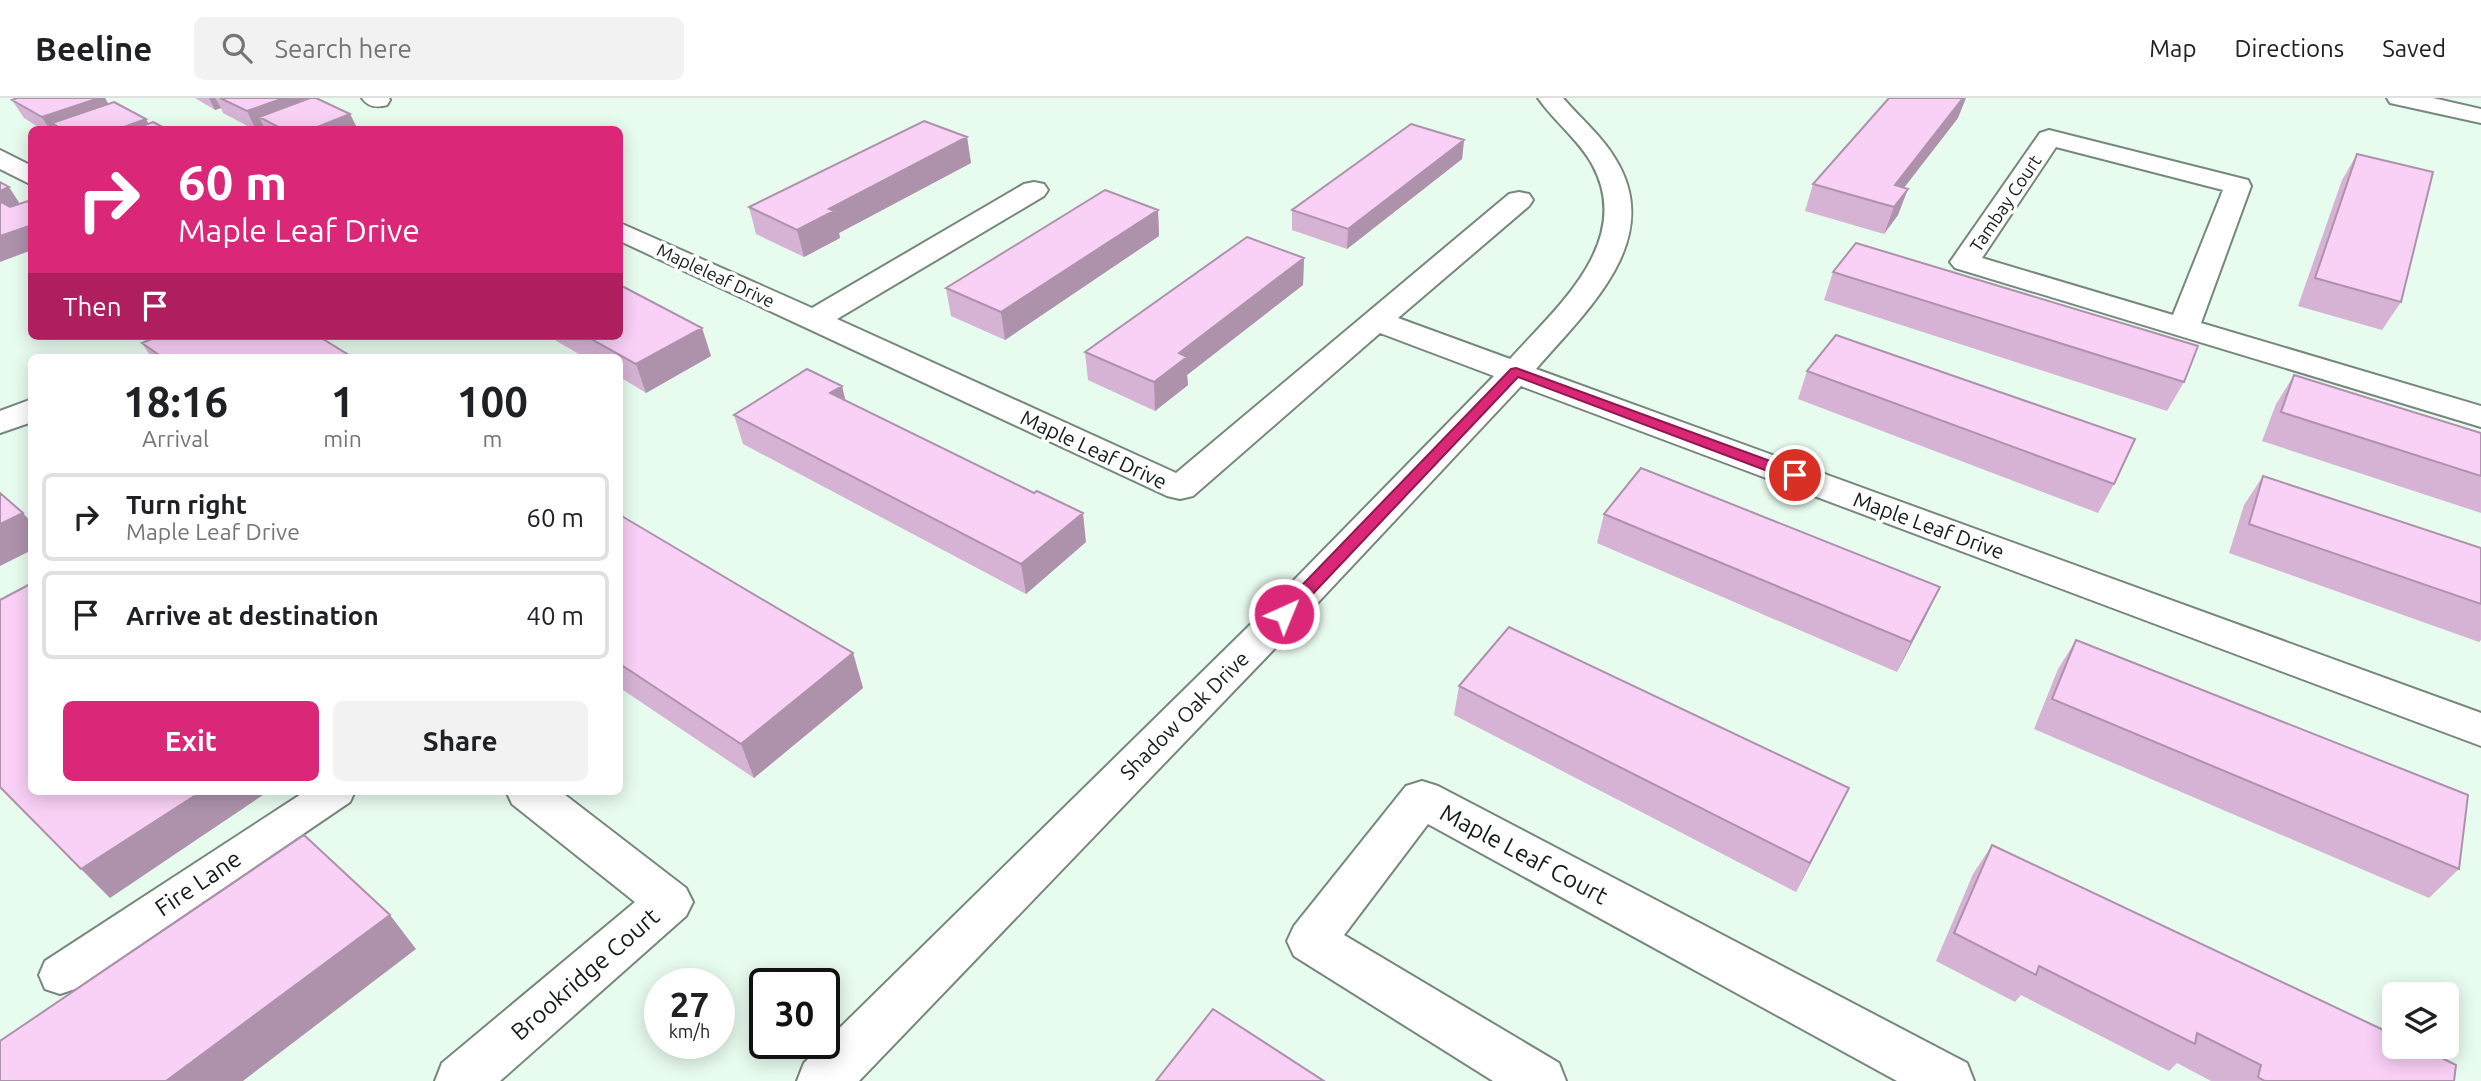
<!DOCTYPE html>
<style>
body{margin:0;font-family:Ubuntu,sans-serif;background:#f2f2f2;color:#202124;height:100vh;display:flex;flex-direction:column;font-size:26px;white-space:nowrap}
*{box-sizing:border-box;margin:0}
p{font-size:23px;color:#757577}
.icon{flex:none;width:38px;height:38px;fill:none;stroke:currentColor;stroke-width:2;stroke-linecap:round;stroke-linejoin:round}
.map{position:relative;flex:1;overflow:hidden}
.sheet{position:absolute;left:28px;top:256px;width:595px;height:441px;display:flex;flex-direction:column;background:#fff;border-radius:10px;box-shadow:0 4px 18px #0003}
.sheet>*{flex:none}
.guide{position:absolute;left:28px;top:28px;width:595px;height:214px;border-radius:10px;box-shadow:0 4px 18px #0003;background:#db2777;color:#fff;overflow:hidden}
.buttons{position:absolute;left:2382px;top:884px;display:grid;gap:14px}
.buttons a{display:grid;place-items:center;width:77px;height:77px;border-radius:10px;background:#fff;box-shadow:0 4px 18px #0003;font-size:35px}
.speed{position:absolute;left:644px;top:870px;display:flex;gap:14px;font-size:35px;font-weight:700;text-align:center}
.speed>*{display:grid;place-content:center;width:91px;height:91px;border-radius:50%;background:#fff;box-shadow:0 4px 18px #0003;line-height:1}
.speed small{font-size:18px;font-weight:400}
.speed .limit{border:4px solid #111;border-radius:10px;background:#fff;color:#111}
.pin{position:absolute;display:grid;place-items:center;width:60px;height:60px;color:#fff;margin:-30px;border:4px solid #fff;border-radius:50%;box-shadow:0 2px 7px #0007}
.me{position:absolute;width:77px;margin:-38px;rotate:44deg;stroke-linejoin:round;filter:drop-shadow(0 0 5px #0008)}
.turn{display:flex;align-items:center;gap:24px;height:147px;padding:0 35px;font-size:32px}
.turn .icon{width:91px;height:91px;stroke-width:2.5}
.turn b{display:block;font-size:49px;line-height:60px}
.then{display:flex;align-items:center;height:66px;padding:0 35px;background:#0003;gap:14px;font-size:26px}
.eta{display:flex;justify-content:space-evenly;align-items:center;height:119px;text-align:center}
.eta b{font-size:42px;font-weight:600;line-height:49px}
.action{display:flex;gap:14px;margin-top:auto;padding:14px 35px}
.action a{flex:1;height:80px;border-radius:10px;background:#db2777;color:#fff;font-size:28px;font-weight:600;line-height:80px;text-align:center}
.action a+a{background:#f2f2f2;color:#202124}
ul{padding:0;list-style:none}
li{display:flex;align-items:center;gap:21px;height:88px;margin:0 14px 10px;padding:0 21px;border:4px solid #e0e0e0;border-radius:10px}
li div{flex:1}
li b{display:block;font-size:26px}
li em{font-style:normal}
header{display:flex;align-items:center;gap:42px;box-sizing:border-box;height:98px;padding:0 35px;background:#fff;border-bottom:2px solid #e0e0e0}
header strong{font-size:33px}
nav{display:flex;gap:38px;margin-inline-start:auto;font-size:24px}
.search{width:490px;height:63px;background:#f2f2f2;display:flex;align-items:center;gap:18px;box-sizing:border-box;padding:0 24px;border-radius:10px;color:#757577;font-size:26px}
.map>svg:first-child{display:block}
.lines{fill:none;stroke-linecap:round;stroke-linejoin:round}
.service-casing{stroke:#77877d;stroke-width:4}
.minor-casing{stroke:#77877d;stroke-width:4}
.service{fill:#fff;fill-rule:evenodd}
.minor{fill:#fff;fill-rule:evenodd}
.wall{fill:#d6b3d4}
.shaded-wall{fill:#ae92ac}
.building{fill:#f9d0f6;stroke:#ae92ac;stroke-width:2}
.route{fill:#db2777;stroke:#8e194d;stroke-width:2}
.labels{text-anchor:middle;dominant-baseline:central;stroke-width:7;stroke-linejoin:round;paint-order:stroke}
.far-street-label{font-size:18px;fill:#141b17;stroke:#fff}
.street-label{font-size:21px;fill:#141b17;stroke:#fff}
.near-street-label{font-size:24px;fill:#141b17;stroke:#fff}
</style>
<header>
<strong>Beeline</strong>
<div class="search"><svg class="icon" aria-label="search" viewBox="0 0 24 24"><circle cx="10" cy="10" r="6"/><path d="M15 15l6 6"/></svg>Search here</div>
<nav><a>Map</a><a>Directions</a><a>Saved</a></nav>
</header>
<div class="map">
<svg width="2481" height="983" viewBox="0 0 2481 983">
<rect width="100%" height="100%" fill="#e8fbef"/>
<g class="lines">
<g class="service-casing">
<path id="service" d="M306 693H355L350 704 75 891 60 896 45 891 39 877 45 863Z"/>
</g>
<g class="minor-casing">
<path id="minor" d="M362 0H389L390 2 387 7C376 10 368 9 362 0Z
M1538 0H1563C1580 20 1603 39 1616 62 1665 143 1586 213 1536 271L2481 615V648L1521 288 1279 546 859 983H797L804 965 1251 526 1494 278 1380 235 1193 398 1180 401 1167 398 620 143V125L812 210 1024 86 1034 84 1044 86 1048 92 1044 98 837 221 1176 375 1509 96 1519 94 1529 96 1533 102 1529 108 1398 220 1510 261C1557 209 1635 143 1592 66 1579 42 1554 23 1538 0Z
M2387 0H2433L2481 11V25L2390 5Z
M2049 32 2248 82 2251 88 2201 225 2481 308V329L1955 170 1950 164 2040 35ZM2056 49 2223 92 2173 217 1982 160Z
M0 52 32 68V87L0 71Z
M32 301V324L0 335V313Z
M1422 683 1438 688 1967 965 1974 983H1897L1428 726 1344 837 1559 965 1566 983H1493L1294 858 1287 843 1294 828 1406 688Z
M506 693H560L686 790 693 804 686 818 500 983H435L442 965 635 804 512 706Z"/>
</g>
<use href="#service" class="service"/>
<use href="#minor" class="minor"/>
</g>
<path class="wall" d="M17 0H105L108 6 148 25 168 32H43L24 20 12 2Z
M195 0H317L350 16 358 32H265L264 29 255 32 223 15 221 10 215 12Z
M1958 20 1904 89 1898 117 1884 136 1805 113 1813 86Z
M967 39 971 65 839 135 840 140 804 159 756 136 749 109Z
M1464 42 1462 61 1347 151 1292 132V112Z
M2357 56 2401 204 2382 232 2298 208 2342 82Z
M1158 112 1159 138 1005 242 951 218 946 190Z
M1304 160 1303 187 1187 277 1188 287 1155 313 1088 282 1085 254Z
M1833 174 2184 284 2167 313 1824 202Z
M702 230 711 258 646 295 620 279V259H584L548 238H620Z
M142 245 352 259H151Z
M1807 273 2114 386 2098 415 1798 301Z
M2294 277 2481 335V415L2262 343 2276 306Z
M842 288 845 302 1086 444 1026 496 743 346 734 317Z
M2263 378 2481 450V542L2479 544 2229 455 2244 407Z
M1604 416 1940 489 1897 574 1597 445Z
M620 417 853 555 863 590 754 680 620 590Z
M2076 542 2459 771 2429 800 2034 631 2058 571Z
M1459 588 1834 720 1796 794 1454 617Z
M1992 747 2454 983H2211L2177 965 2169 973 2021 897 2015 904 1936 863 1973 776Z"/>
<path class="shaded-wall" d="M99 0H105L115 17 52 25 56 32H50L42 19Z
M209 0H215L221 10 215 12Z
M284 0H317L259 19 264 29 256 32 247 13Z
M1963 0H1966L1958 20 1890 108 1895 87Z
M350 16 358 32H310Z
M146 21 152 32H116Z
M967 39 971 65 839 135 840 140 804 159 797 132 829 111Z
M1464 42 1462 61 1347 151 1348 131Z
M9 89 22 109 0 117V93Z
M1908 91 1898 117 1884 136 1894 109Z
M1158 112 1159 138 1005 242 1001 214Z
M32 127V152L0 164V138Z
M1304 160 1303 187 1187 277 1188 287 1155 313 1154 284 1179 255Z
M702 230 711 258 646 295 636 266Z
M842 288 849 317 830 295Z
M23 415 32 425V452L0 468V426Z
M1083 415 1086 444 1026 496 1021 466Z
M1940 489 1926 518 1897 574 1911 544Z
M853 555 863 590 754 680 741 646Z
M1849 690 1834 720 1796 794 1810 765Z
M202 693H269L110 800 81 771Z
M390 817 416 851 243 983H166Z"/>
<path class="building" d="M17 0H99L42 19 12 2Z
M220 0H284L247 13Z
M310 0H316L350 16 310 32H284L259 19Z
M1889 0H1963L1895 87 1908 91 1894 109 1813 86Z
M114 4 146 21 116 32H63L52 25Z
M924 23 967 39 829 111 834 113 797 132 749 109Z
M153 24 168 32H131Z
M1411 26 1464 42 1348 131 1292 112Z
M2357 56 2433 74 2401 204 2315 180Z
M0 84 9 89 0 93Z
M1105 92 1158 112 1001 214 946 190Z
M28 103 32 105V127L0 138V104H1L10 109Z
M1247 139 1304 160 1179 255 1187 259 1154 284 1085 254Z
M1856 145 2198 248 2184 284 1833 174Z
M620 187 702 230 636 266 586 238H620Z
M1836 237 2135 341 2114 386 1807 273Z
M159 238H318L352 259H162L142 245Z
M807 271 842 288 830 295 1034 395 1037 393 1083 415 1021 466 734 317Z
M2294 277 2481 335V378L2281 314Z
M1641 370 1940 489 1911 544 1604 416Z
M2263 378 2481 450V506L2249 426Z
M0 395 23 415 0 426Z
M620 417 853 555 741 646 620 566Z
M32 485V693H202L81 771 0 689V502Z
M1509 529 1849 690 1810 765 1459 588Z
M2076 542 2468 697 2459 771 2052 601Z
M304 737 390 817 166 983H0V943Z
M1992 747 2394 937V948H2418L2456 967 2454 983H2265L2258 979 2261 967 2197 935 2195 946 2039 868 2036 877 1954 835Z
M1213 911 1324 983H1156Z"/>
<path class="route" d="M1516 270 1800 374 1802 377 1795 382 1789 381 1518 279 1290 520H1278L1276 516 1278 512 1511 271Z"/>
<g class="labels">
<g class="far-street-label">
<text transform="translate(2005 105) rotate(-56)">Tambay Court</text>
<text transform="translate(716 177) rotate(25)">Mapleleaf Drive</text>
</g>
<g class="street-label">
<text transform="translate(1094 351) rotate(25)">Maple Leaf Drive</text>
<text transform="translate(1929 427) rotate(20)">Maple Leaf Drive</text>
<text transform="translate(1184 617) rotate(-45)">Shadow Oak Drive</text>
</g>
<g class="near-street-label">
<text transform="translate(1524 756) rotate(28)">Maple Leaf Court</text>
<text transform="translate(198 785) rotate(-34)">Fire Lane</text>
<text transform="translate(585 876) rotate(-41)">Brookridge Court</text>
</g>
</g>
</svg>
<div class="buttons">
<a><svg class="icon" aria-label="layers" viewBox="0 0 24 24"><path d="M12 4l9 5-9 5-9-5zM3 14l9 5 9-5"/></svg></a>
</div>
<div class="speed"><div>27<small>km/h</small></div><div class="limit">30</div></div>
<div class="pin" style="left:1795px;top:377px;background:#d93025"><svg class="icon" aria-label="arrive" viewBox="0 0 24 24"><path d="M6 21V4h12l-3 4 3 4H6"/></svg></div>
<svg class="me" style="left:1284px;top:516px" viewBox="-20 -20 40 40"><circle r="17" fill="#db2777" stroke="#fff" stroke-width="3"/><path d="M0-11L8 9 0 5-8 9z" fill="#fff"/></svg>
<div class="guide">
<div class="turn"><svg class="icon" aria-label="right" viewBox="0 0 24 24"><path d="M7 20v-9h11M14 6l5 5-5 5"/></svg><div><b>60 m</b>Maple Leaf Drive</div></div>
<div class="then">Then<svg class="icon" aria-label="arrive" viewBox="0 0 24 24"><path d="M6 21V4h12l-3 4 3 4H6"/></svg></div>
</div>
<section class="sheet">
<div class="eta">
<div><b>18:16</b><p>Arrival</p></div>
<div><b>1</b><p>min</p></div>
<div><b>100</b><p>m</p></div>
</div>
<ul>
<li><svg class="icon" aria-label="right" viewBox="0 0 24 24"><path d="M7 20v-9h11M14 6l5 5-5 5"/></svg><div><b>Turn right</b><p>Maple Leaf Drive</p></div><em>60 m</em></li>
<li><svg class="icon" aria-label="arrive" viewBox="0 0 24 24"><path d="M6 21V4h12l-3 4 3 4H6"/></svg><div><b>Arrive at destination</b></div><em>40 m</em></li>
</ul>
<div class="action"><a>Exit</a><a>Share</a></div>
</section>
</div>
